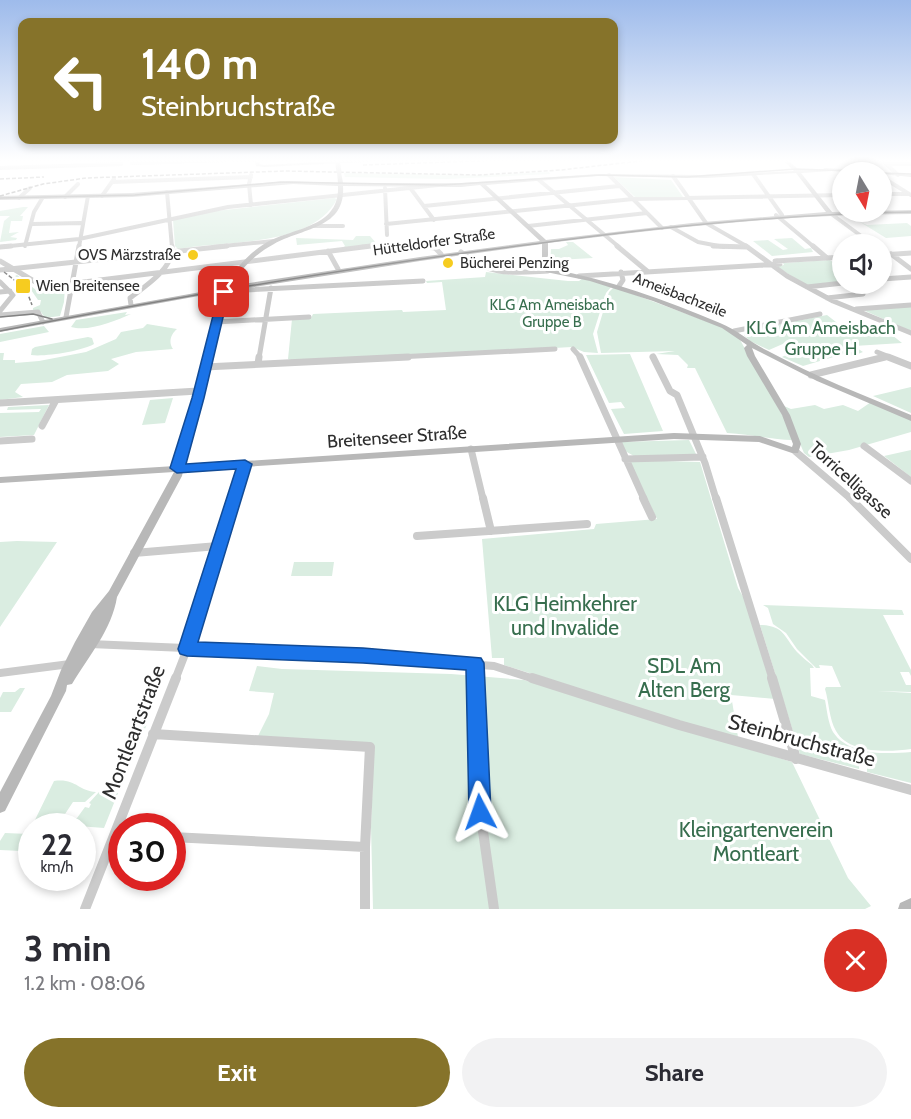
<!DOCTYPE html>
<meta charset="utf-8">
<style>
body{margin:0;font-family:Cabin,sans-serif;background:#f2f2f3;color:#2b2b33;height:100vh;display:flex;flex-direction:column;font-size:22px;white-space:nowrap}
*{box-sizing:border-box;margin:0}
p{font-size:20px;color:#7c7c81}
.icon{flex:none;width:33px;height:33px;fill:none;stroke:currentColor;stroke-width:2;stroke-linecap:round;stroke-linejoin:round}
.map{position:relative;height:909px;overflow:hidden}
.drawer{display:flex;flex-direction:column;background:#fff;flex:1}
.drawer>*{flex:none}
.top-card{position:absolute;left:18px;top:18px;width:600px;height:126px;border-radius:12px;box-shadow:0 3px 9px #0003;background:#86732a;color:#fff;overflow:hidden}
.needle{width:39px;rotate:170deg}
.tools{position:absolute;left:832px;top:162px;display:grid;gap:12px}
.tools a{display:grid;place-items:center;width:60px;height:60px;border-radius:50%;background:#fff;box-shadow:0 3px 9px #0003;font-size:30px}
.speed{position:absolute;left:18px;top:813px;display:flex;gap:12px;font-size:30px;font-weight:700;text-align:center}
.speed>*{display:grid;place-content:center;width:78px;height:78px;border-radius:50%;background:#fff;box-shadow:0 3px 9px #0003;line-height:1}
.speed small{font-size:15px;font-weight:400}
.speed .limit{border:9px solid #d22;background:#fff;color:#111}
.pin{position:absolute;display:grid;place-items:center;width:51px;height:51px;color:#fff;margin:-26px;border-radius:12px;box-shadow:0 3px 9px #0006}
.me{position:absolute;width:66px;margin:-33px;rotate:356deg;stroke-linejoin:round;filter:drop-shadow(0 0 4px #0008)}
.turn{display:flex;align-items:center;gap:21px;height:126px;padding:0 24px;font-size:27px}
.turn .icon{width:78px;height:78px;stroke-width:2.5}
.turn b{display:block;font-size:42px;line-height:51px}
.round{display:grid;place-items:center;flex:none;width:63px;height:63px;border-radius:32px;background:#f2f2f3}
.headline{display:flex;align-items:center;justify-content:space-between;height:102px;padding:0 24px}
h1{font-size:36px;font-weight:800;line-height:45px}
.cta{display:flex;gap:12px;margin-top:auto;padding:12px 24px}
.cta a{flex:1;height:69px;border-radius:36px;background:#86732a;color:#fff;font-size:24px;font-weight:800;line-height:69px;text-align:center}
.cta a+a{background:#f2f2f3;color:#2b2b33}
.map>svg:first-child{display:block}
.green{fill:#daede1}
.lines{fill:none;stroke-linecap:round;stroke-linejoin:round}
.street-far4{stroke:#cbcbcb;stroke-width:4}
.street-far3{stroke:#cbcbcb;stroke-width:5}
.street-far2{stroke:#cbcbcb;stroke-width:7}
.street-far1{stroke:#cbcbcb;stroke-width:8}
.street{stroke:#cbcbcb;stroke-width:10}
.secondary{fill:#b8b8b8;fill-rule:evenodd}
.tram{stroke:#838383;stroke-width:1.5}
.rail{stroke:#838383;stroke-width:1.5;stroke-dasharray:4 2;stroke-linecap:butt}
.secondary-bridge{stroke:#b8b8b8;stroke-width:5}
.route{fill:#1a73e8;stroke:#114b97;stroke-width:1.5}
.poi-dot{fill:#f6cc20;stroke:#fff;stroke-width:2}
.labels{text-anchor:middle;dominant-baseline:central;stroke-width:6;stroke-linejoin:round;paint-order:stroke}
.far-street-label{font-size:15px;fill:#2e2e2e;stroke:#fff}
.far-poi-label{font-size:15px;fill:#2e2e2e;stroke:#fff;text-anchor:start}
.far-park-label{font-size:15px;fill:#376e4e;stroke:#fff}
.park-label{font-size:18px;fill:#376e4e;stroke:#fff}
.street-label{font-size:18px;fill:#2e2e2e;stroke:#fff}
.near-park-label{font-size:21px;fill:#376e4e;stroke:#fff}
.near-street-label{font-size:21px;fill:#2e2e2e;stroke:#fff}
</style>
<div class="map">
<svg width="911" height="909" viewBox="0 0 911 909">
<rect width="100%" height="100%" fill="#fff"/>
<path class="green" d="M666 160 549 172 550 174 447 179 345 177 344 173 480 175 548 172Z
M614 177 671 180 683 197 636 198Z
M334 198 337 199C312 248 225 240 178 249L175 246 173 220 216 211Z
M23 207H28L20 216H23L22 221H11L9 233 19 232 10 237 17 238 16 240 0 242 4 221 10 216H0V211Z
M860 222 867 225 907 223 911 226V236L886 238Z
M356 236H370L376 243 343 248 345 246 342 241 297 245 296 238 353 240Z
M792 238 805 249 811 248 813 252 772 256 753 241 768 240 783 250 788 249 774 239Z
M566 242H573L593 258 556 260 557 263H550L551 249H559L568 245Z
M830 260 843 269V282L807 286 776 266 784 265 783 263Z
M486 272 568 281H579L583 278 612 286 606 293 593 334 598 353 584 352 572 347 297 362 288 359 292 319 311 318 313 314 402 310 403 312 446 310 442 282 427 283 426 281 485 277Z
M17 275 36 290 65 286 64 302 60 316 45 318 41 312 33 311V308L40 305 41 300H38L27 284 15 276Z
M614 287 730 330 739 338 785 420 792 440C772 440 750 434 727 433L695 368H687L688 365 678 355 656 354 675 351 601 353 597 332 609 292Z
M911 306V331L863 310Z
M127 312 125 315 131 314C115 321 89 332 71 327L76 320Z
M827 315 854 336 892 335 902 343 854 346 863 352 853 356 847 353 803 366 782 357 798 349 785 343 769 350 750 341 744 335 756 329Z
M147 324 177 329C171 334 168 342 173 349L136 352 111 359 119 364 108 371 67 375 52 382 21 384 15 392 23 397 0 400V353H4L3 360H15V363L39 361 86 352 116 339 121 332 143 328Z
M44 326 49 332 0 342V334Z
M88 337 92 338 94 344C82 351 45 357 31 355L32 349 35 347Z
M630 354 663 431 624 434 611 409 625 408 621 402 609 403 586 355Z
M911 387V413L873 396Z
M173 398 165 423 142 425 150 400Z
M871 402 911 420V432L849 450 809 457 804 453 784 406 791 409 815 405 824 409 843 405 858 411Z
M49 405 34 435 0 437V413L39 412 41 409 7 410 8 407Z
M689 440 697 456H634L625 451 620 442Z
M911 450V477L884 456Z
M629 460 700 462 738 588 745 600 775 699 731 695 738 737 689 724 504 665V658H492L482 539 594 529 596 524 657 519Z
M17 541 57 542 0 627V542Z
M294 562H334L332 576H291Z
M763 605 902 610 904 615H883L911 670V676L909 672H900L906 685H911V692L877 691 911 693V749C888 752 849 754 836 731 829 719 829 702 825 689L826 687H841L832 666 819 665 820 668H816L797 649 786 633 773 624 768 608Z
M760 625C785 626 783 636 797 652 802 657 807 661 812 665L814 668H810L811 696 825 700C827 710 828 723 833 732 849 756 886 754 911 752V783L867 772V763L859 761V769L800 754Z
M257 666 282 669 451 674 524 680 792 762 848 878 871 906 865 909H373L371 827 374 747 258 736 269 714 274 693 249 691Z
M20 688H25L11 712H0V698L3 692H15Z
M138 723 147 724 127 773H116Z
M54 781C76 778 78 791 96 792L85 802H73L63 817 69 818 62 824 32 826Z
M99 792 118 793 104 828 65 825 72 818H77L85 807 89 808 91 804 89 803Z
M5 833 29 834 30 836 21 851 0 850V841Z"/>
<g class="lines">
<path class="street-far4" d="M234 160H257
M882 160 898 175
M132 163 228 160
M887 164H911
M0 168 121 164
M753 174 782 215
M251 175 249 184 251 205
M609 175 662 228
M673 176 706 223 748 247
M882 177 911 195
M539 180 619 247
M112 182 251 177
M385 188 387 235
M411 189 434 220
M167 192 172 247
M883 194H908
M102 196 114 179
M65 197 78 184
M19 198 30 188
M424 206 619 186
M830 213 872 244
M776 215 814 247
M33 224 81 223
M386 224 633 199 843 195
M314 226H343
M528 226 647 213
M671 227 698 242 724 247
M25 246 34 212 43 197
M0 247 79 239 228 207 438 185
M79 247 88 196
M213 247 274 241
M360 247 386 244 428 247
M741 247H747"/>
<path class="street-far3" d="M410 246 435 248 441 254
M617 246 647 271
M713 246 747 247
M746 246 787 276 833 301 911 333
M813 246 827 258
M0 247 11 246
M328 251 338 269
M461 252C490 277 513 273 548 271
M891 254 911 269
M882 255 911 253
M0 261 44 287 371 246
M775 261 843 257
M0 270 227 246
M579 276 780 264 777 261
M882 279 911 277
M0 282 13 295 0 311
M239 286 246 290 423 281
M619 286 623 280 621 272
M807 287 843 283
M0 292 10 291
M827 298 863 294
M131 305 130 298C145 286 174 269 172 246
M856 309 911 305
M0 315 38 312 43 322
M66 317 79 246
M216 322 309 317
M734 331 820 314
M573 349 581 358
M877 352 892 358
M259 358 271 288
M378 358 555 349
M879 358 887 356"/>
<path class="street-far2" d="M580 357 644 499
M653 357 670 391 677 395 705 463 716 499
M888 357 911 366
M258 364 259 357
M205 367 408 357
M811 375 885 357
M0 403 198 391
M42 426 56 400
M0 441 32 439
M864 446 911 481
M471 449 483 499
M795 451 851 499
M625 459 703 457
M234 499 245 464"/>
<path class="street-far1" d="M483 498 491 531
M643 498 652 517
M716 498 773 680
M850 498 911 559
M417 536 587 524
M134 553 218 546
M90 644 353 655 494 666 537 680
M475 663 476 680
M0 673 70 664
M175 680 187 649 234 498"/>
<path class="street" d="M475 678 481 817 494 909
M532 678 679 725 911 790
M772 678 796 759
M153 734 370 747 365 847V909
M172 837 365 847
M85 909 176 678"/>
<path class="secondary" d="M255 160H259L260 164 264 165 355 160H384L382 161 264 167 256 166Z
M783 160H788L799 170 823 169 825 168 879 171V172L832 171 801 173 832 212 911 210V214C789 214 669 228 548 243V267L550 269C609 279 665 300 720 323 738 330 751 343 768 351 814 376 863 395 911 415V421L817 381 752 348 755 356 790 415 801 444 798 453H792L759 442 674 439 183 471 182 476 117 597C112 629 89 656 72 684L67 685 66 691 5 811 0 813V792L51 696 61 670 75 642 92 612 109 591 174 472 0 483V477L175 466 221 292 0 332V328L223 288C234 270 247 255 264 244 292 227 340 229 338 186L293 184 132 197 0 200V196L132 193 289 181 338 183 337 172 339 171 341 172 343 183H461L598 174 701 175 794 171ZM796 173 826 212 692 223 546 240 486 185 598 176 705 178ZM480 185 540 241 420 257 230 286C241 269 255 254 274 244 302 228 346 229 343 186L461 187ZM542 244V267L546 272 590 281 653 301 722 328 747 345 744 348 747 356 782 415 793 444 792 447 760 436 674 433 184 465 228 291 420 261Z
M880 172 911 175V177L882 174Z
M911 898V909H898L900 903Z"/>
<path class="tram" d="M882 173 911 174
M0 198 135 195 281 182 442 185 600 175 687 177 796 169 880 172
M0 317 33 314 52 319
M0 331C177 297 355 266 534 244 659 227 784 214 911 212"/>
<path class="rail" d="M363 165 502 160
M0 179 44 177
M0 196 43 184 86 178 285 171 479 175 561 170 648 160
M4 272 26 289 32 305"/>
<path class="secondary-bridge" d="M338 165 339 172"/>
</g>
<linearGradient id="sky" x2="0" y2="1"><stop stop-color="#9ebbeb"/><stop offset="0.56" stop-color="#fff"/><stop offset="1" stop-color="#fff" stop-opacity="0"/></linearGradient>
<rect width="911" height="287" fill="url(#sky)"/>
<path class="route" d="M224 289 229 292 204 398 186 464 245 460 252 464 198 642 363 648 481 658 484 663 491 812 488 819 480 822 472 819 469 812 466 670 363 663 187 656 180 654 178 649 236 469 177 473 170 468 192 398 219 292Z"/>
<g class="poi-dot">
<circle cx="193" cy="255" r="6"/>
<circle cx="448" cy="263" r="6"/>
<rect x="15" y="278" width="16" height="16" rx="3"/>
</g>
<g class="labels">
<g class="far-street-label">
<text transform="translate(434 242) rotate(-8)">Hütteldorfer Straße</text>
<text transform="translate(680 295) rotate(21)">Ameisbachzeile</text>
</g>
<g class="far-poi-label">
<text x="181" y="255" text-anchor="end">OVS Märzstraße</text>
<text x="460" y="263">Bücherei Penzing</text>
<text x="36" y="286">Wien Breitensee</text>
</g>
<g class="far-park-label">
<text x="552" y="305">KLG Am Ameisbach<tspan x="552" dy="17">Gruppe B</tspan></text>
</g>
<g class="park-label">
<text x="821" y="328">KLG Am Ameisbach<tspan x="821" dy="21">Gruppe H</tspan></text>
</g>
<g class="street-label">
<text transform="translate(397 437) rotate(-4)">Breitenseer Straße</text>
<text transform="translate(851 480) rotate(42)">Torricelligasse</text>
</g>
<g class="near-park-label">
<text x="565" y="603">KLG Heimkehrer<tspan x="565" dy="24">und Invalide</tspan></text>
<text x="684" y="665">SDL Am<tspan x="684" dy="24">Alten Berg</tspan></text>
<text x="756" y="829">Kleingartenverein<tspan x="756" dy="24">Montleart</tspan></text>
</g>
<g class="near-street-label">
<text transform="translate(133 732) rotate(-69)">Montleartstraße</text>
<text transform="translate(802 740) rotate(15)">Steinbruchstraße</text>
</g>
</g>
</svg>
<div class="tools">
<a><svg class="needle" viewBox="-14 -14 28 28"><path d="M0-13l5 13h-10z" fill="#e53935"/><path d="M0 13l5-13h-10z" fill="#7c7c81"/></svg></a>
<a><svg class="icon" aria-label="sound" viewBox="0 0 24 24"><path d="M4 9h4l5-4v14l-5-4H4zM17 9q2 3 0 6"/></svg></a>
</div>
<div class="speed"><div>22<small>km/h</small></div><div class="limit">30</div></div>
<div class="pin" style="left:224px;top:292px;background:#d93025"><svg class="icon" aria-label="arrive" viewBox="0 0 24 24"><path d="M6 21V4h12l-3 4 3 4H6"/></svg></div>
<svg class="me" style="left:480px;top:812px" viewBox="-20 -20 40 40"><path d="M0-17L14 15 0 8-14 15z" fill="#1a73e8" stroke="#fff" stroke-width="4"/></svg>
<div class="top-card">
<div class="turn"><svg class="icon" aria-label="left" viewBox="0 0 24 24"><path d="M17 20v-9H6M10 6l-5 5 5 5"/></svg><div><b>140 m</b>Steinbruchstraße</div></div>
</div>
</div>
<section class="drawer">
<div class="headline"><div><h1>3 min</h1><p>1.2 km · 08:06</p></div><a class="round" style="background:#d93025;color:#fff"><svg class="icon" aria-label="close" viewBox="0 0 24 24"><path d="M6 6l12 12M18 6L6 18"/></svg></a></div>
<div class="cta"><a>Exit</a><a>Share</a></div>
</section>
